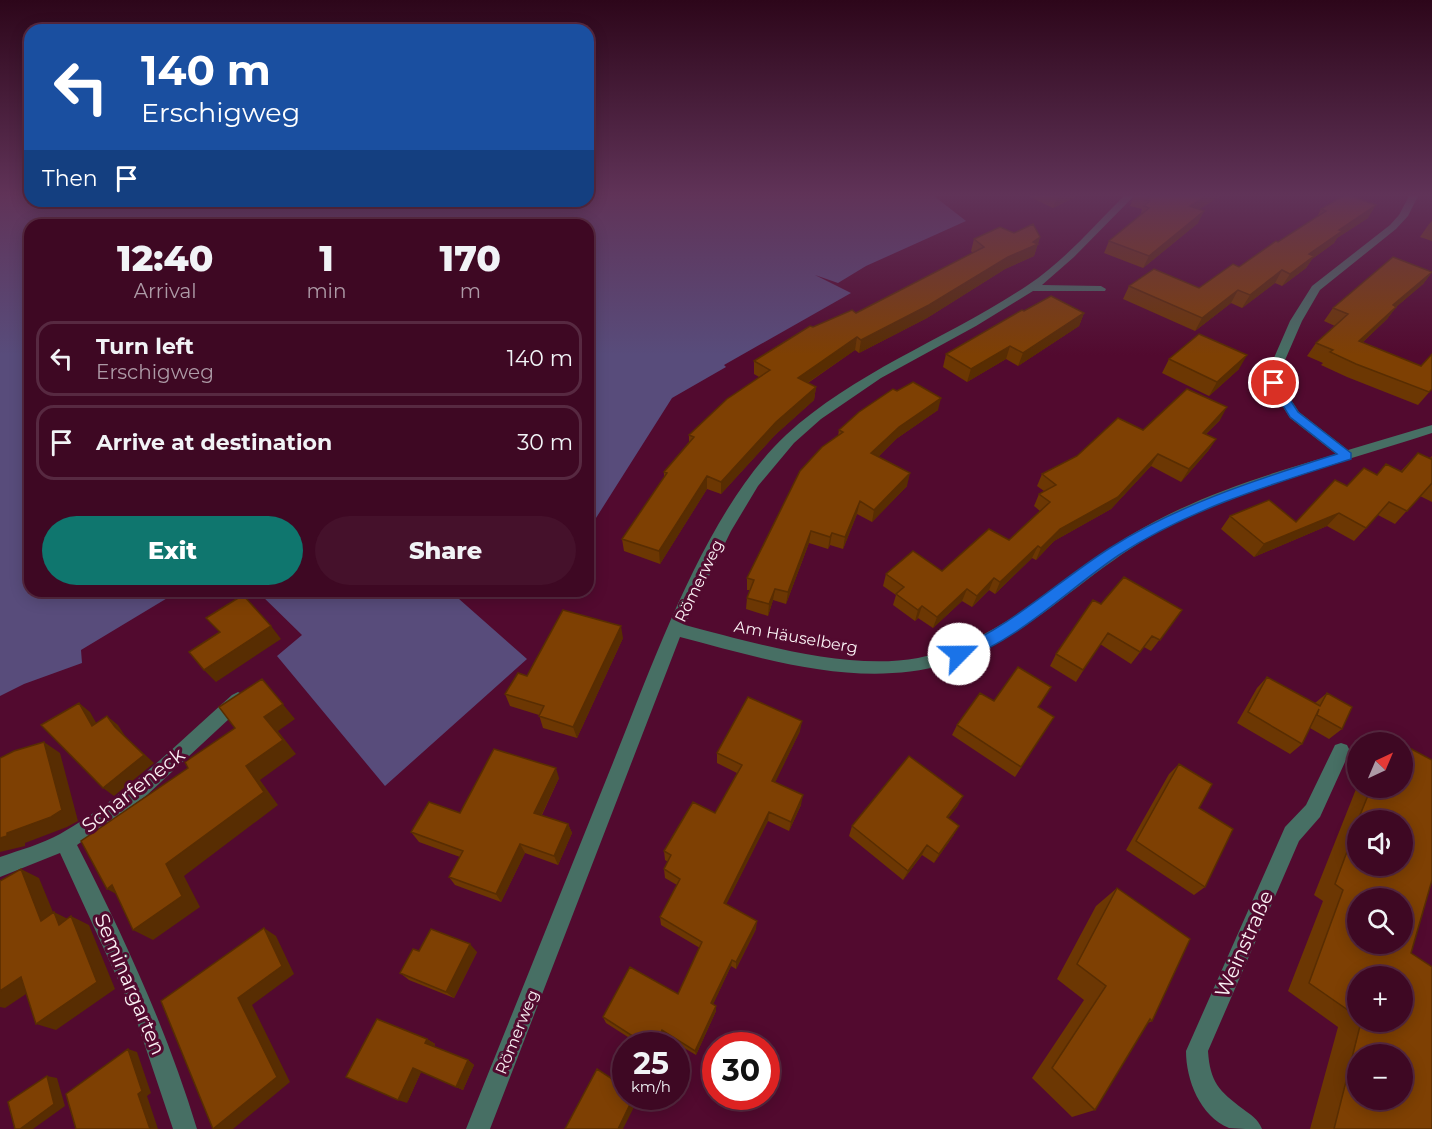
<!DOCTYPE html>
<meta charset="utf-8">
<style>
body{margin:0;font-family:Montserrat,sans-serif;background:#45112b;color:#f1f3f6;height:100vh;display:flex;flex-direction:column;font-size:22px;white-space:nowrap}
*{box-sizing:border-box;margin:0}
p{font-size:20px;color:#ad9aa6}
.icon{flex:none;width:33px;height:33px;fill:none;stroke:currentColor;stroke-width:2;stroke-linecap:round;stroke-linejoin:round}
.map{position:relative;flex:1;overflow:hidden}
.sheet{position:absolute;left:24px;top:219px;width:570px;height:378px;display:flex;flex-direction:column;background:#3e0823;border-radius:18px;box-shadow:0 3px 15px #0003,0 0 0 2px #572941}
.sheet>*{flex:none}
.hud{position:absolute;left:24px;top:24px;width:570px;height:183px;border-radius:18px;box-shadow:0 3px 15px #0003,0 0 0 2px #572941;background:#1a4fa0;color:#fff;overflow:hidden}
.needle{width:39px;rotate:44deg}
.fabs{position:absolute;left:1347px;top:732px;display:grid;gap:12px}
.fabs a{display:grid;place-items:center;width:66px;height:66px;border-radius:50%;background:#3e0823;box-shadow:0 3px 15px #0003,0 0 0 2px #572941;font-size:30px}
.speed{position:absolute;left:612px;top:1032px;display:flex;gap:12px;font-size:30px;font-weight:700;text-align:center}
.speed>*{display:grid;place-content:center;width:78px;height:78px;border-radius:50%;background:#3e0823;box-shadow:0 3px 15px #0003,0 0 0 2px #572941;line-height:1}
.speed small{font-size:15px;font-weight:400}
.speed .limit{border:9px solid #d22;background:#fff;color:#111}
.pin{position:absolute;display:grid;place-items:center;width:51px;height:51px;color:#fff;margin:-26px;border:3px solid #fff;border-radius:50%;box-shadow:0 2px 6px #0007}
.me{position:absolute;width:66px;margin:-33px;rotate:67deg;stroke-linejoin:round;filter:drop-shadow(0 0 4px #0008)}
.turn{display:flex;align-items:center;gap:21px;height:126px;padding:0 18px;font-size:27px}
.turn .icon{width:78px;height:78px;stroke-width:2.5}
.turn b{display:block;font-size:42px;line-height:51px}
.then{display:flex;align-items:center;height:57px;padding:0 18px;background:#0003;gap:12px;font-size:22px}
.eta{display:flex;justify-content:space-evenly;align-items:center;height:102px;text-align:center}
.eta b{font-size:36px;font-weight:800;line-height:42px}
.primary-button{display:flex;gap:12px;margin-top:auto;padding:12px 18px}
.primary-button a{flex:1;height:69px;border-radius:36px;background:#0f766e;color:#fff;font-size:24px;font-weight:800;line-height:69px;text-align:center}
.primary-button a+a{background:#45112b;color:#f1f3f6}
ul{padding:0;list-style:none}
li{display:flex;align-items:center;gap:18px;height:75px;margin:0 12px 9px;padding:0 6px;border:3px solid #572941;border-radius:18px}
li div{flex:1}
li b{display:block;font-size:22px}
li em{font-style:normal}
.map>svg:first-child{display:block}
.green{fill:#584c7b}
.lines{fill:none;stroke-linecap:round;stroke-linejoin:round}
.minor{fill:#476f64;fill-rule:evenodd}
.wall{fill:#6c3703;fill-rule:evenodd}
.shaded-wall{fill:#582d02}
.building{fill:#7e4003;stroke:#582d02;stroke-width:1.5;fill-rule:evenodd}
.route{fill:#1a73e8;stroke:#114b97;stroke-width:1.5}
.labels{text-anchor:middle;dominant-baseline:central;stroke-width:6;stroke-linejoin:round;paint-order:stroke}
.street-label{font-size:16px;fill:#faf1f4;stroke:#520a2f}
.near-street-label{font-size:20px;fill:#faf1f4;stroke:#520a2f}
</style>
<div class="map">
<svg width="1432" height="1129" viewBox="0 0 1432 1129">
<rect width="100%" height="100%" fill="#520a2f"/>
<path class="green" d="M0 196H30V201H588V196H934L966 221 866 266 838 283 815 275 851 293 724 365 726 367 672 398 596 518 588 512V225H30V591H179L81 650 82 663 24 684 0 696Z
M257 591H450L527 659 385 786 277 656 302 635Z"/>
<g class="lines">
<path class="minor" d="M1124 196H1134L1074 257 1042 285 1101 286 1106 289 1105 291H1033L976 326 881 378 821 419 794 443 758 486 731 531 685 625C754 643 847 671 918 658 1001 642 1059 578 1129 536 1193 497 1265 475 1336 454L1290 418 1268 383 1270 367 1290 321 1312 286 1390 225 1399 215 1409 196H1418L1408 216 1396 229 1320 290 1302 321 1282 367 1280 383 1299 412 1348 450 1432 425V433C1341 463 1246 485 1160 531 1108 559 1065 600 1016 632 908 704 794 667 680 637L490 1129H466C514 1009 562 890 610 770 652 667 704 512 786 435 857 370 949 338 1028 285 1064 261 1093 227 1124 196Z
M238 692 244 695 247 700 244 705 147 795 77 845C124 937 167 1030 197 1129H173L136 1019 60 853 0 877V857C20 850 42 844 60 834 124 798 178 743 232 695Z
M1341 743 1347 745 1350 751 1320 817 1299 841 1208 1051C1210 1082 1219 1091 1243 1109 1251 1115 1258 1119 1262 1129 1253 1129 1238 1129 1229 1128 1200 1116 1186 1080 1186 1051L1285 827 1306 805 1335 745Z"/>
</g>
<path class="wall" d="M1028 196H1077L1053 208Z
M1134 196H1220L1199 209 1198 223 1143 268 1104 253 1109 241 1140 216 1142 209 1130 206Z
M1321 209 1368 218 1337 238 1334 243 1312 259 1306 268 1282 286 1275 283 1242 308 1231 303 1195 331 1123 299 1129 286 1199 288 1239 267 1317 217Z
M1432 221V241L1420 237 1429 224Z
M1014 233 1040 237 1034 256 1005 269 927 318 859 353 855 350 808 383 816 387 814 400 775 435 721 494 707 489 660 564 624 551 622 539 664 477V472L689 442V435L759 377 754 374V361L813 327 856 313 973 253 971 251 974 239Z
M1432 272 1423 284 1396 307 1387 319 1363 342 1432 389 1418 405 1347 377 1321 365 1323 363 1307 356 1316 343 1335 326 1324 321 1333 308Z
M1024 311 1084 313 1079 326 1018 366 1006 359 967 382 943 367 946 354Z
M1169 359 1239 369 1209 396 1162 373Z
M897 391 938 410 896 439 878 457 907 486 872 522 857 514 843 549 830 545 828 549 809 543 786 604 773 600 768 616 746 609 747 598 750 590H747V578L838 436 839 430Z
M1220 420 1206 434 1216 439 1208 451 1181 482 1151 466 1111 509 1054 541 1036 560 1032 558 995 594 989 590 972 607 962 601 933 628 918 618 915 621 893 605 896 595 883 586 886 574 942 571 1009 540 1040 511 1034 506 1039 494 1044 491 1037 486 1042 474 1143 430Z
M1418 453 1430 458 1432 456V502L1420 496 1395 524 1378 515 1354 541 1327 526 1254 557 1221 529 1230 516 1296 522 1377 475 1401 471Z
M1101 604 1182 610 1151 651 1144 647 1131 664 1100 644 1076 682 1050 666 1056 654Z
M623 638 577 738 543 728 539 715 510 706 505 694Z
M1267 677 1315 703 1327 693 1342 729 1329 739 1310 728 1302 744 1290 754 1237 723 1257 688Z
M994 701 1038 707 1054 717 1015 777 952 735 957 725Z
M800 731 775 782 801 805 789 831 768 821 726 904 756 929 736 969 731 966 713 1004 716 1006V1011L696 1055 664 1036 659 1046H642L606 1023 603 1017 678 994 700 948 661 925 660 917 677 885 665 878 664 869 668 862 665 860 664 851 715 813 737 773 717 763V753Z
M1390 737 1400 742H1382Z
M1179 764 1199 808 1205 887 1194 895 1126 850 1169 774Z
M559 778 542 815 568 824 572 833 558 865 525 853 501 902 455 885 449 877 460 857 419 842 411 832 460 813Z
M1358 784V788H1402L1411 953 1432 1129H1310L1338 1027 1288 991 1323 901 1314 895ZM1358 820H1402L1358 866ZM1358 976 1402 1022H1358Z
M963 796 957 807 948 818 959 826 953 836 934 863 922 855 903 880 849 836 852 826Z
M1117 888 1152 1021 1148 1023 1095 1110 1072 1117 1032 1078 1084 1000 1057 979 1096 906Z
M419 951 477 952 454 998 409 980 400 973Z
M427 1039 435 1044 434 1047 468 1060 474 1065 463 1090 421 1072 407 1103Z"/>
<path class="shaded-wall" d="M1057 196H1077L1053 208Z
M1206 196H1220L1185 218 1190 206Z
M1376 205 1368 218 1337 238 1334 243 1312 259 1306 268 1282 286 1290 274 1309 254 1339 230Z
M1204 211 1198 223 1143 268 1149 256Z
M1040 237 1034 256 1005 269 927 318 859 353 861 340Z
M1282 270 1275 283 1242 308 1250 295Z
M1432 272 1423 284 1383 318 1393 305Z
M1238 290 1231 303 1195 331 1202 318Z
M1396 307 1387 319 1350 354 1359 341Z
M1084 313 1079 326 1018 366 1023 353Z
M857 337 855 350 797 390 798 378Z
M1010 346 1006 359 967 382 971 369Z
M1247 355 1239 369 1209 396 1217 382Z
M816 387 814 400 775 435 721 494V482L776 422Z
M941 398 938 410 896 439 869 466 871 453 899 427Z
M1227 407 1220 420 1195 445 1203 433Z
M1216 439 1208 451 1181 482 1189 469Z
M1158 454 1151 466 1111 509 1054 541 1036 560 1041 548 1060 529Z
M910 473 907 486 872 522 874 510Z
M707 476V489L660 564 659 551Z
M860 501 857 514 843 549 845 537Z
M1339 513 1327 526 1254 557 1264 544Z
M811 531 809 543 786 604 788 592Z
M832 533 830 545 828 549 830 537Z
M1038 546 1032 558 995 594 1000 582Z
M994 578 989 590 972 607 977 596Z
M775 589 773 600 768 616 769 604Z
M967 589 962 601 933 628 937 617Z
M922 606 918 618 915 621 918 610Z
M271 626 281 639 216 682 204 670Z
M621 626 623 638 577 738 573 727Z
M262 679 295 719 278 731 296 754 260 780 278 805 184 876 200 907 153 940 133 930 166 864 246 766 264 717Z
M79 703 90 712 103 735 92 726Z
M107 716 118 725 125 736 154 763 114 796 103 788 115 727Z
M802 721 800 731 771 791 772 781Z
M44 742 60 753 78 821 67 827 25 843V846L0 852V838L7 833Z
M556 768 559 778 538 822 534 813Z
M803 795 801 805 789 831 791 822Z
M963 796 957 807 941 828 947 817Z
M769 812 768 821 723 911 724 903Z
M568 824 572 833 558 865 554 856Z
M959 826 953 836 934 863 939 854Z
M520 844 525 853 501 902 496 894Z
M927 845 922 855 903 880 908 871Z
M21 869 39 878 60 929 41 921Z
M112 885 127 900 107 889Z
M54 912 72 921 59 925Z
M71 916 89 925 115 989 56 1030 36 1024Z
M757 921 756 929 736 969V962Z
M264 928 276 936 294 974 252 1005 290 1082 233 1129H213L238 998Z
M470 944 477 952 454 998 446 992Z
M732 960 731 966 711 1009V1003Z
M21 977 41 984 5 1008 0 1007V991Z
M716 1006V1011L696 1055 695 1051Z
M662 1030 664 1036 659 1046H655Z
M427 1039 435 1044 433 1048 425 1043Z
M128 1049 137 1052 151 1093 147 1096 158 1129H150L138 1094Z
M468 1060 474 1065 463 1090 456 1087Z
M413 1068 421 1072 407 1103 398 1100Z
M47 1076 57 1078 65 1106 33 1129H20Z
M634 1096H637L638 1099 623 1129H618Z"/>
<path class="building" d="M1145 196H1206L1190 206 1204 211 1149 256 1109 241 1149 208 1144 206 1150 201 1145 200 1149 198Z
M1343 196H1351L1376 205 1339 230 1342 231 1309 254 1314 256 1290 274 1282 270 1250 295 1238 290 1202 318 1129 286 1154 269 1199 288 1233 264 1239 267 1276 241 1278 242 1326 211 1321 209Z
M1033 224 1040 237 1033 242 1038 244 1008 257 929 305 861 340 857 337 798 378 816 387 776 422 721 482 707 476 659 551 622 539 667 473 664 472 694 437 689 435 727 399 770 370 754 361 810 326 813 327 852 310 856 313 984 247 974 239 1000 227 1014 233Z
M1393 257 1432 272 1393 305 1396 307 1359 341 1421 366 1432 354V389L1429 392 1356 364 1330 352 1333 350 1316 343 1348 314 1333 308Z
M1051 296 1084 313 1023 353 1010 346 971 369 946 354 1022 310 1024 311Z
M1199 334 1247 355 1217 382 1169 359Z
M913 382 941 398 899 427 871 453 910 473 874 510 860 501 845 537 832 533 830 537 811 531 788 592 775 589 769 604 747 598 754 580 747 578 800 471 822 447 843 432 839 430 859 412 893 389 897 391Z
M1187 389 1227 407 1203 433 1216 439 1189 469 1158 454 1118 497 1060 529 1041 548 1038 546 1000 582 994 578 977 596 967 589 937 617 922 606 918 610 896 594 904 587 886 574 913 551 942 571 989 529 1009 540 1050 502 1039 494 1056 485 1042 474 1077 456 1118 418 1143 430Z
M1418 453 1431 459 1432 458V483L1407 511 1389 502 1366 528 1339 513 1264 544 1230 516 1269 500 1296 522 1335 480 1347 486 1364 468 1377 475 1386 464 1402 472Z
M1124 577 1182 610 1160 640 1152 636 1140 652 1108 633 1083 670 1056 654 1093 600 1101 604Z
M243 595 271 626 204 670 189 652 220 632 206 618Z
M563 610 621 626 573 727 539 716 544 706 505 694 518 673 527 676Z
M1018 667 1051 687 1038 707 1054 717 1021 767 957 725 980 693 994 701Z
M1267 677 1320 706 1327 693 1352 707 1342 729 1317 715 1319 709 1302 744 1248 712Z
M262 679 283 704 264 717 283 740 246 766 264 792 166 864 182 896 133 930 112 885 107 889 81 841 188 768 185 762 235 728 219 707Z
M748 697 802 721 772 781 803 795 791 822 769 812 724 903 757 921 736 962 732 960 711 1003 716 1006 695 1051 662 1030 655 1046H648L603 1017 630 967 678 994 702 942 660 917 680 879 664 869 671 855 664 851 693 802 715 813 742 765 717 753Z
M79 703 92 726 107 716 115 727 144 755 103 788 41 725Z
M1390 737 1400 742H1387Z
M44 742 62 810 51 817 7 833V836L0 838V758L14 751Z
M1402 744 1432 760V880L1411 953 1432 967V1129H1334L1361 1022H1402V976H1358V1017L1309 983 1343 890 1335 884 1358 822V866H1402V820H1358L1371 788H1402ZM1358 898H1402V944H1358ZM1358 1054H1402V1100H1358Z
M494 749 556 768 534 813 568 824 554 856 520 844 496 894 449 877 463 851 411 832 429 802 460 813Z
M909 756 963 796 947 817 959 826 939 854 927 845 908 871 852 826Z
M1179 764 1212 784 1199 808 1233 829 1205 887 1136 841Z
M21 869 41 921 54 912 59 925 71 916 97 982 36 1024 21 977 0 991V881Z
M1117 888 1190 939 1152 1021 1150 1019 1095 1110 1052 1068 1106 986 1077 964Z
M264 928 282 966 238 998 277 1077 213 1129 161 1001Z
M431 929 470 944 446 992 400 973 413 949 419 951Z
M377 1019 427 1039 425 1043 468 1060 456 1087 413 1068 398 1100 346 1077Z
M128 1049 142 1091 138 1094 150 1129H76L66 1094Z
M597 1069 626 1088V1096H634L618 1129H565Z
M47 1076 54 1104 20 1129H15L8 1102Z"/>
<linearGradient id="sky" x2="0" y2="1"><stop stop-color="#2d061a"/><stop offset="0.55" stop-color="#603358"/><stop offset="1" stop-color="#603358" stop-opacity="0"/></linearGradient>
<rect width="1432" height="355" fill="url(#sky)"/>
<path class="route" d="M1274 380 1278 381 1298 412 1351 453V459C1272 484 1189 509 1119 555 1067 590 1019 640 959 661L954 659 952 654 954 650C1012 626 1058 581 1110 548 1179 504 1259 479 1337 454L1290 417 1269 383Z"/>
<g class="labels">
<g class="street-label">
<text transform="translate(699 581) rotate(-64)">Römerweg</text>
<text transform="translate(796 637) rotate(10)">Am Häuselberg</text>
<text transform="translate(517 1032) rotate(-68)">Römerweg</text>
</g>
<g class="near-street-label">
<text transform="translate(133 790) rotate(-38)">Scharfeneck</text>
<text transform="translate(1244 944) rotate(-66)">Weinstraße</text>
<text transform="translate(130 984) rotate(67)">Seminargarten</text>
</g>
</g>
</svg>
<div class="fabs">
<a><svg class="needle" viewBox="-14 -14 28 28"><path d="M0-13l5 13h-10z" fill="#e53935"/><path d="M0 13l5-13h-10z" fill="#ad9aa6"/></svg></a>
<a><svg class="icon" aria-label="sound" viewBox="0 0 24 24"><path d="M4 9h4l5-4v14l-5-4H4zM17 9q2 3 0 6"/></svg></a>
<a><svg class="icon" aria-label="search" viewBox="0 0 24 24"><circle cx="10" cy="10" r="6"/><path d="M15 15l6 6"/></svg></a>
<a>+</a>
<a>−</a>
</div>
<div class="speed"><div>25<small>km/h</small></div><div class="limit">30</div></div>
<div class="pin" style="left:1274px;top:383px;background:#d93025"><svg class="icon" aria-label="arrive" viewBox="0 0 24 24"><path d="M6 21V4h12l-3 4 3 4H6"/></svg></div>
<svg class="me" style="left:959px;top:654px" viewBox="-20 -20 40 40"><circle r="19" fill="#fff"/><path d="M0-13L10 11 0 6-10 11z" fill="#1a73e8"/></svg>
<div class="hud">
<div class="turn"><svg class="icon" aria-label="left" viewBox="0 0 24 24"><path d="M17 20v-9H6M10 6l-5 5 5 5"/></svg><div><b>140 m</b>Erschigweg</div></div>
<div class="then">Then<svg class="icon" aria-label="arrive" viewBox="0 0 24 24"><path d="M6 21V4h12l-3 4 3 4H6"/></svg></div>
</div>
<section class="sheet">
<div class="eta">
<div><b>12:40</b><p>Arrival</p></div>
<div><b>1</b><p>min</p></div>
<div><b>170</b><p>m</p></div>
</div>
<ul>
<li><svg class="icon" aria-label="left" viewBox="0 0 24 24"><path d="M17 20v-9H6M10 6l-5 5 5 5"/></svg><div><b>Turn left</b><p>Erschigweg</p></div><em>140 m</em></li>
<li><svg class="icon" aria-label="arrive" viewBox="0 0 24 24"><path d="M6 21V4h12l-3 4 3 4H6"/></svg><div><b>Arrive at destination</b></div><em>30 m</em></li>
</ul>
<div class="primary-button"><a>Exit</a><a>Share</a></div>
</section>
</div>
